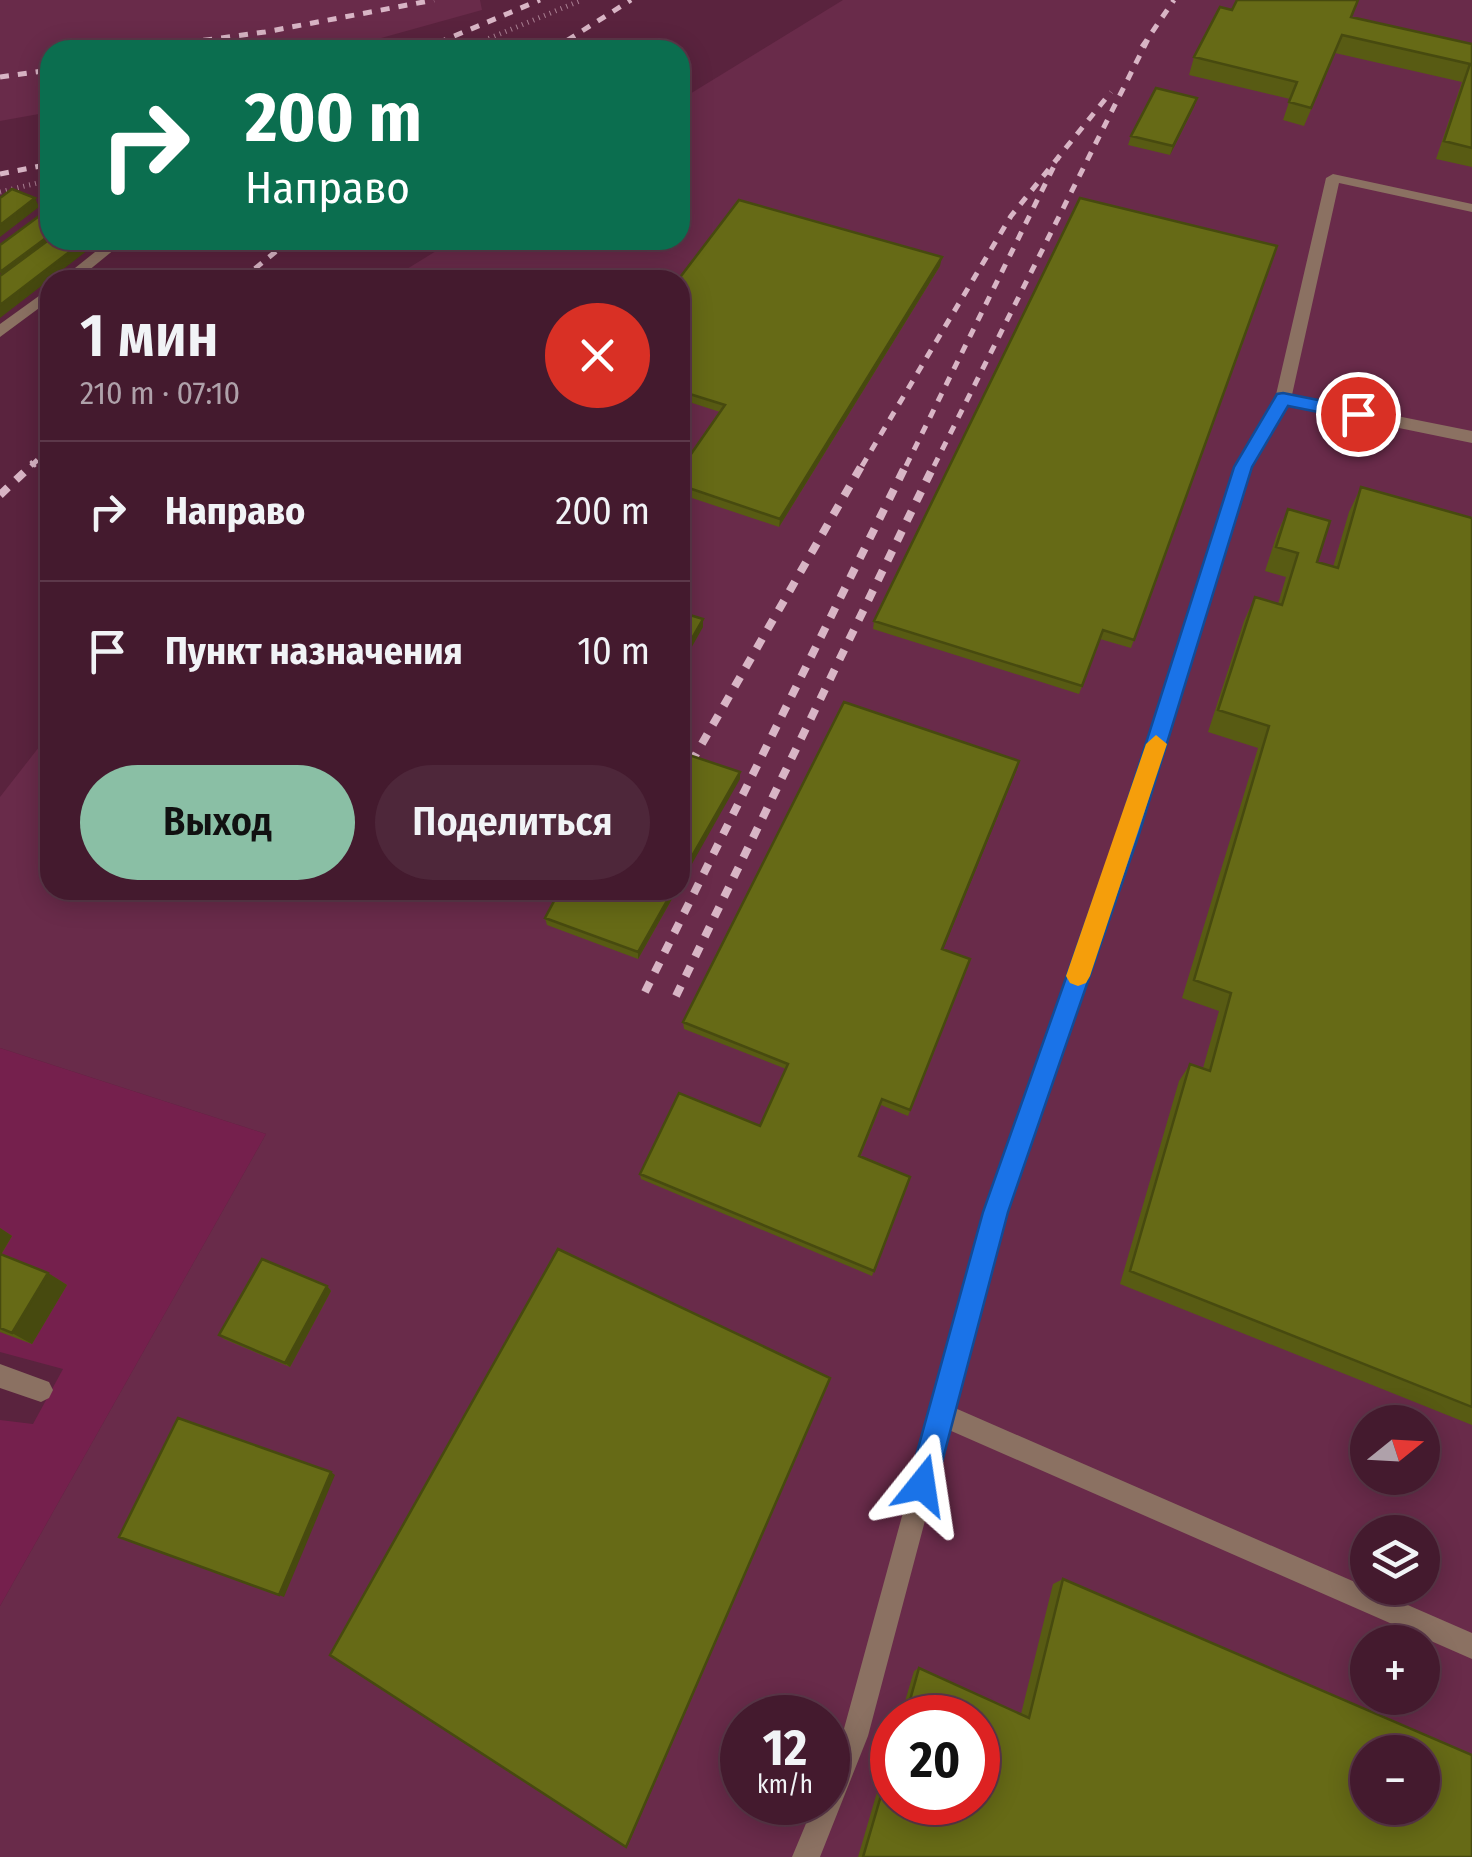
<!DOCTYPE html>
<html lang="ru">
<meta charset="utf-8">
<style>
body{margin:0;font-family:"Fira Sans Condensed",sans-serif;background:#4e273a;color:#f1f3f6;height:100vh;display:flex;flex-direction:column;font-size:38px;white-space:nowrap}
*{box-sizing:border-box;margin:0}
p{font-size:32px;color:#afa1aa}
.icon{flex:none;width:55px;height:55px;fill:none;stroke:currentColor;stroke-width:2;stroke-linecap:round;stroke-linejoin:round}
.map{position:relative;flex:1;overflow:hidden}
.side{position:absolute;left:40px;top:270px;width:650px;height:630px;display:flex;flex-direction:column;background:#441a2e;border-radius:30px;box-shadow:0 5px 25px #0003,0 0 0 2px #5c384a}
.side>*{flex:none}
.banner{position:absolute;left:40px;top:40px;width:650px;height:210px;border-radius:30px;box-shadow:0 5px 25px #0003,0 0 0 2px #5c384a;background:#0b6e4f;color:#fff;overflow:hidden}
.needle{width:65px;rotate:72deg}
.fabs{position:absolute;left:1350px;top:1405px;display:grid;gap:20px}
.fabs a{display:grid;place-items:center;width:90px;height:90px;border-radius:50%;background:#441a2e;box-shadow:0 5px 25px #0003,0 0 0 2px #5c384a;font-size:50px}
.speed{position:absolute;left:720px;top:1695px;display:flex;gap:20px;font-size:50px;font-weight:700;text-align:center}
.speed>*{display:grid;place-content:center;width:130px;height:130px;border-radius:50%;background:#441a2e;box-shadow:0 5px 25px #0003,0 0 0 2px #5c384a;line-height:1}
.speed small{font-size:25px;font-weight:400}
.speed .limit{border:15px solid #d22;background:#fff;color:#111}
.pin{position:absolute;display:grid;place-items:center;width:85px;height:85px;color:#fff;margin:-42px;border:5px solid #fff;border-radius:50%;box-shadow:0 2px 10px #0007}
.me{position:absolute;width:110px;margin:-55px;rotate:15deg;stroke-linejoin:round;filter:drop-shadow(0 0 8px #0008)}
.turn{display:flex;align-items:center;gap:35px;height:210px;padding:0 40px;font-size:45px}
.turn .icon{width:130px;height:130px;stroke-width:2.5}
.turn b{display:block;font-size:70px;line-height:85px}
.round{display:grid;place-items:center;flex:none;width:105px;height:105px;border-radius:52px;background:#4e273a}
.summary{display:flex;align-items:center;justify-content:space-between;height:170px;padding:0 40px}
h1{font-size:60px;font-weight:600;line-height:75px}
.primary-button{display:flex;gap:20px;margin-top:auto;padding:20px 40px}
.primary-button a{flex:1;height:115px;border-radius:60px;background:#8abfa5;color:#111;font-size:40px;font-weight:600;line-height:115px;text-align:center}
.primary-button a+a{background:#4e273a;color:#f1f3f6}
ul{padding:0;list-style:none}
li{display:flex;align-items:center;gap:30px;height:140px;padding:0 40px;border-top:2px solid #5c384a}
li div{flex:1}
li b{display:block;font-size:38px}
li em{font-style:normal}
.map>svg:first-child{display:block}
.built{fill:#692b4a;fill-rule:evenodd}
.green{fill:#75204d}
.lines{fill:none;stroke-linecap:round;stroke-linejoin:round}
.path{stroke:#aa8093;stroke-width:5;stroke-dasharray:1 5;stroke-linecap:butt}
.service{fill:#8b7162;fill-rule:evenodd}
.rail-far1{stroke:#d8b5c5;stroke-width:5;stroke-dasharray:9 9;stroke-linecap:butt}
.rail{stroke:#d8b5c5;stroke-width:8;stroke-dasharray:11 11;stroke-linecap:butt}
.wall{fill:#585b13}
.shaded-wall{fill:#474a0f}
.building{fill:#666a16;stroke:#474a0f;stroke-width:2.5;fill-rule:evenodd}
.route{fill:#1a73e8;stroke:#114b97;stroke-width:2.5}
.slow{fill:#f59e0b}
</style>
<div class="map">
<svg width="1472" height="1857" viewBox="0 0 1472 1857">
<rect width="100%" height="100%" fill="#5a233e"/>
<path class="built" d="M0 0H480L482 10 338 50H50V112L0 121Z
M843 0H1472V1857H0V1606L266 1134 0 1048V797L50 733V890H680V280H389L454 240H680V100ZM1368 1422H1422V1478H1368ZM1368 1532H1422V1588H1368ZM1368 1642H1422V1698H1368ZM742 1718H828V1802H742ZM892 1718H978V1802H892ZM1368 1752H1422V1808H1368Z"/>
<path class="green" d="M0 1048 266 1134 0 1606V1420L33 1424 63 1369 0 1352Z"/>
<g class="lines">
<path class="path" d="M461 50 582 0
M0 192 50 180"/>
<path class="service" d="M1333 174 1472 204V212L1339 183 1292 395 1472 431V443L1287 405 1251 467 1138 833 1007 1212 955 1408 1472 1633V1659L949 1430 868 1736 820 1857H792L815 1802H828V1771L842 1736 985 1212 1118 833 1235 467 1275 399 1326 178Z
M110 240H126L77 280H60Z
M50 288V300L0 337V324Z
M0 1364 49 1382 53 1390 49 1398 41 1402 0 1388Z"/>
<path class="rail-far1" d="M1142 47 1174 0
M132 50 265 32 434 0
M421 50 540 0
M552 50 631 0
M0 77 50 70
M0 174 50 164
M241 280 290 240
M31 466 50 448
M862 466 1011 216 1111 92
M906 466 1059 156
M934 466 1149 37"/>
<path class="rail" d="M0 495 34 463
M680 782 863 463
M645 992 907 463
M676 996 935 463"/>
</g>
<path class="wall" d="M1232 10 1352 17 1472 44V167L1436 159 1462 82 1335 53 1304 126 1283 120 1290 99 1189 75 1194 57Z
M1194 107 1170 155 1128 145 1131 136Z
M144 240H180L168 250Z
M1277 246 1131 648 1100 639 1079 694 873 629 874 621Z
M940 266 779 527 680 494V470L720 412 680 399V280Z
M1361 487 1472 518V1425L1120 1284 1179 1081 1190 1064 1203 1068 1219 1011 1182 998 1258 748 1208 732 1244 621 1255 597 1278 604 1286 577 1265 571 1277 534 1288 509 1317 562 1333 567 1349 512Z
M1017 769 943 949 968 965 908 1116 881 1105 860 1157 910 1177 872 1276 641 1179 640 1174 760 1126 786 1069 684 1029 683 1022Z
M560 890H677L638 959 547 925 545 918Z
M0 1228 12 1236 1 1255 48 1273 67 1285 32 1344 0 1332Z
M327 1286 331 1291 290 1367 224 1339 219 1335Z
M1063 1579 1472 1857H858L892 1741V1802L978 1718H900L914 1671 919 1668 1021 1714 1053 1584Z"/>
<path class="shaded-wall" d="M1197 98 1194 107 1170 155 1173 146Z
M35 198 39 207 0 237V225Z
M50 235V240L5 282 0 272Z
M85 240H101L0 318V305Z
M165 240H180L168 250Z
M942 257 940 266 779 527 780 519Z
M703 619V627L680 668V659Z
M1019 761 1017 769 941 955 942 949Z
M740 772V779L680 885V877Z
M673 890H677L638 959V952Z
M0 1228 12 1236 0 1256Z
M48 1273 67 1285 32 1344 12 1333Z
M327 1286 331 1291 290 1367 285 1363Z
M830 1378 628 1845 626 1847Z
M331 1472 335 1475 284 1597 279 1595Z"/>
<path class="building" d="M1237 0H1358L1351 17 1472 44V148L1444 141 1470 64 1342 35 1311 108 1289 102 1297 82 1194 57 1220 7 1232 10Z
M1156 88 1197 98 1173 146 1131 136Z
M12 189 35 198 0 225V198Z
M1080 198 1277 246 1134 640 1103 630 1082 686 874 621Z
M739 200 942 257 780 519 680 485V470L725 405 680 391V280H678Z
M50 208V235L0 272V245Z
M50 239V240H85L0 305V276Z
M1361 487 1472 518V1407L1130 1271 1190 1064 1210 1071 1231 993 1194 980 1269 726 1218 710 1255 597 1282 605 1298 553 1276 547 1288 509 1330 521 1317 562 1338 568Z
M680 612 703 619 680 659Z
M844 702 1019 761 942 949 970 959 910 1110 882 1099 859 1156 910 1177 874 1271 640 1174 679 1093 760 1126 788 1064 683 1022Z
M680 752 740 772 680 877Z
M560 890H673L638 952 545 918Z
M558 1249 830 1378 626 1847 330 1655Z
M0 1254 48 1273 12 1333 0 1328Z
M262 1259 327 1286 285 1363 219 1335Z
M178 1418 331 1472 279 1595 119 1537Z
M1063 1579 1472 1755V1857H863L892 1758V1802H978V1718H905L919 1668 1029 1718ZM1368 1752H1422V1808H1368Z"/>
<path class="route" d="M1283 393 1358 408 1367 414 1358 420 1288 406 1252 467 1139 834 1008 1212 936 1485 932 1495 922 1499 912 1495 908 1485 983 1212 1117 834 1234 467 1277 394Z"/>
<path class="slow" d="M1156 735 1167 744 1090 976 1086 983 1078 986 1070 983 1066 976 1146 744Z"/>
</svg>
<div class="fabs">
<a><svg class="needle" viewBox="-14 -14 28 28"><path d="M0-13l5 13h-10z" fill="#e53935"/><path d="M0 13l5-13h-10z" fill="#afa1aa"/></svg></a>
<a><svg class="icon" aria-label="layers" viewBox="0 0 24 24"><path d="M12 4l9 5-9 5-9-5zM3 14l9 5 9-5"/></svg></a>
<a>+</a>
<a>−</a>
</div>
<div class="speed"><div>12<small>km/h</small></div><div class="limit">20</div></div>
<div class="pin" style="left:1358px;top:414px;background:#d93025"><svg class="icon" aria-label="arrive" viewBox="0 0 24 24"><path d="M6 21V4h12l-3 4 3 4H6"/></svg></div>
<svg class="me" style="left:922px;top:1485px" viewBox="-20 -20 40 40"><path d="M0-17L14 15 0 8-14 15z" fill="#1a73e8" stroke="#fff" stroke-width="4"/></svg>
<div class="banner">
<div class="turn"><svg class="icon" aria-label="right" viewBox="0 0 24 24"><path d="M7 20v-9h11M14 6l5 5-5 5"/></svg><div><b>200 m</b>Направо</div></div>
</div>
<section class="side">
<div class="summary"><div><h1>1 мин</h1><p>210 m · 07:10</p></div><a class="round" style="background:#d93025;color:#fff"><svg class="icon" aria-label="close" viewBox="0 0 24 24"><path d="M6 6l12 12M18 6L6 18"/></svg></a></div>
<ul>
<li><svg class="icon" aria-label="right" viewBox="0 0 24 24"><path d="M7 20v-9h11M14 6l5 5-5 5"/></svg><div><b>Направо</b></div><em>200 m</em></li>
<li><svg class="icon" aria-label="arrive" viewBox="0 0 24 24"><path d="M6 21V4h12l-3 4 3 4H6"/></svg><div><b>Пункт назначения</b></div><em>10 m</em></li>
</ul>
<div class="primary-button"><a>Выход</a><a>Поделиться</a></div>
</section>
</div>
